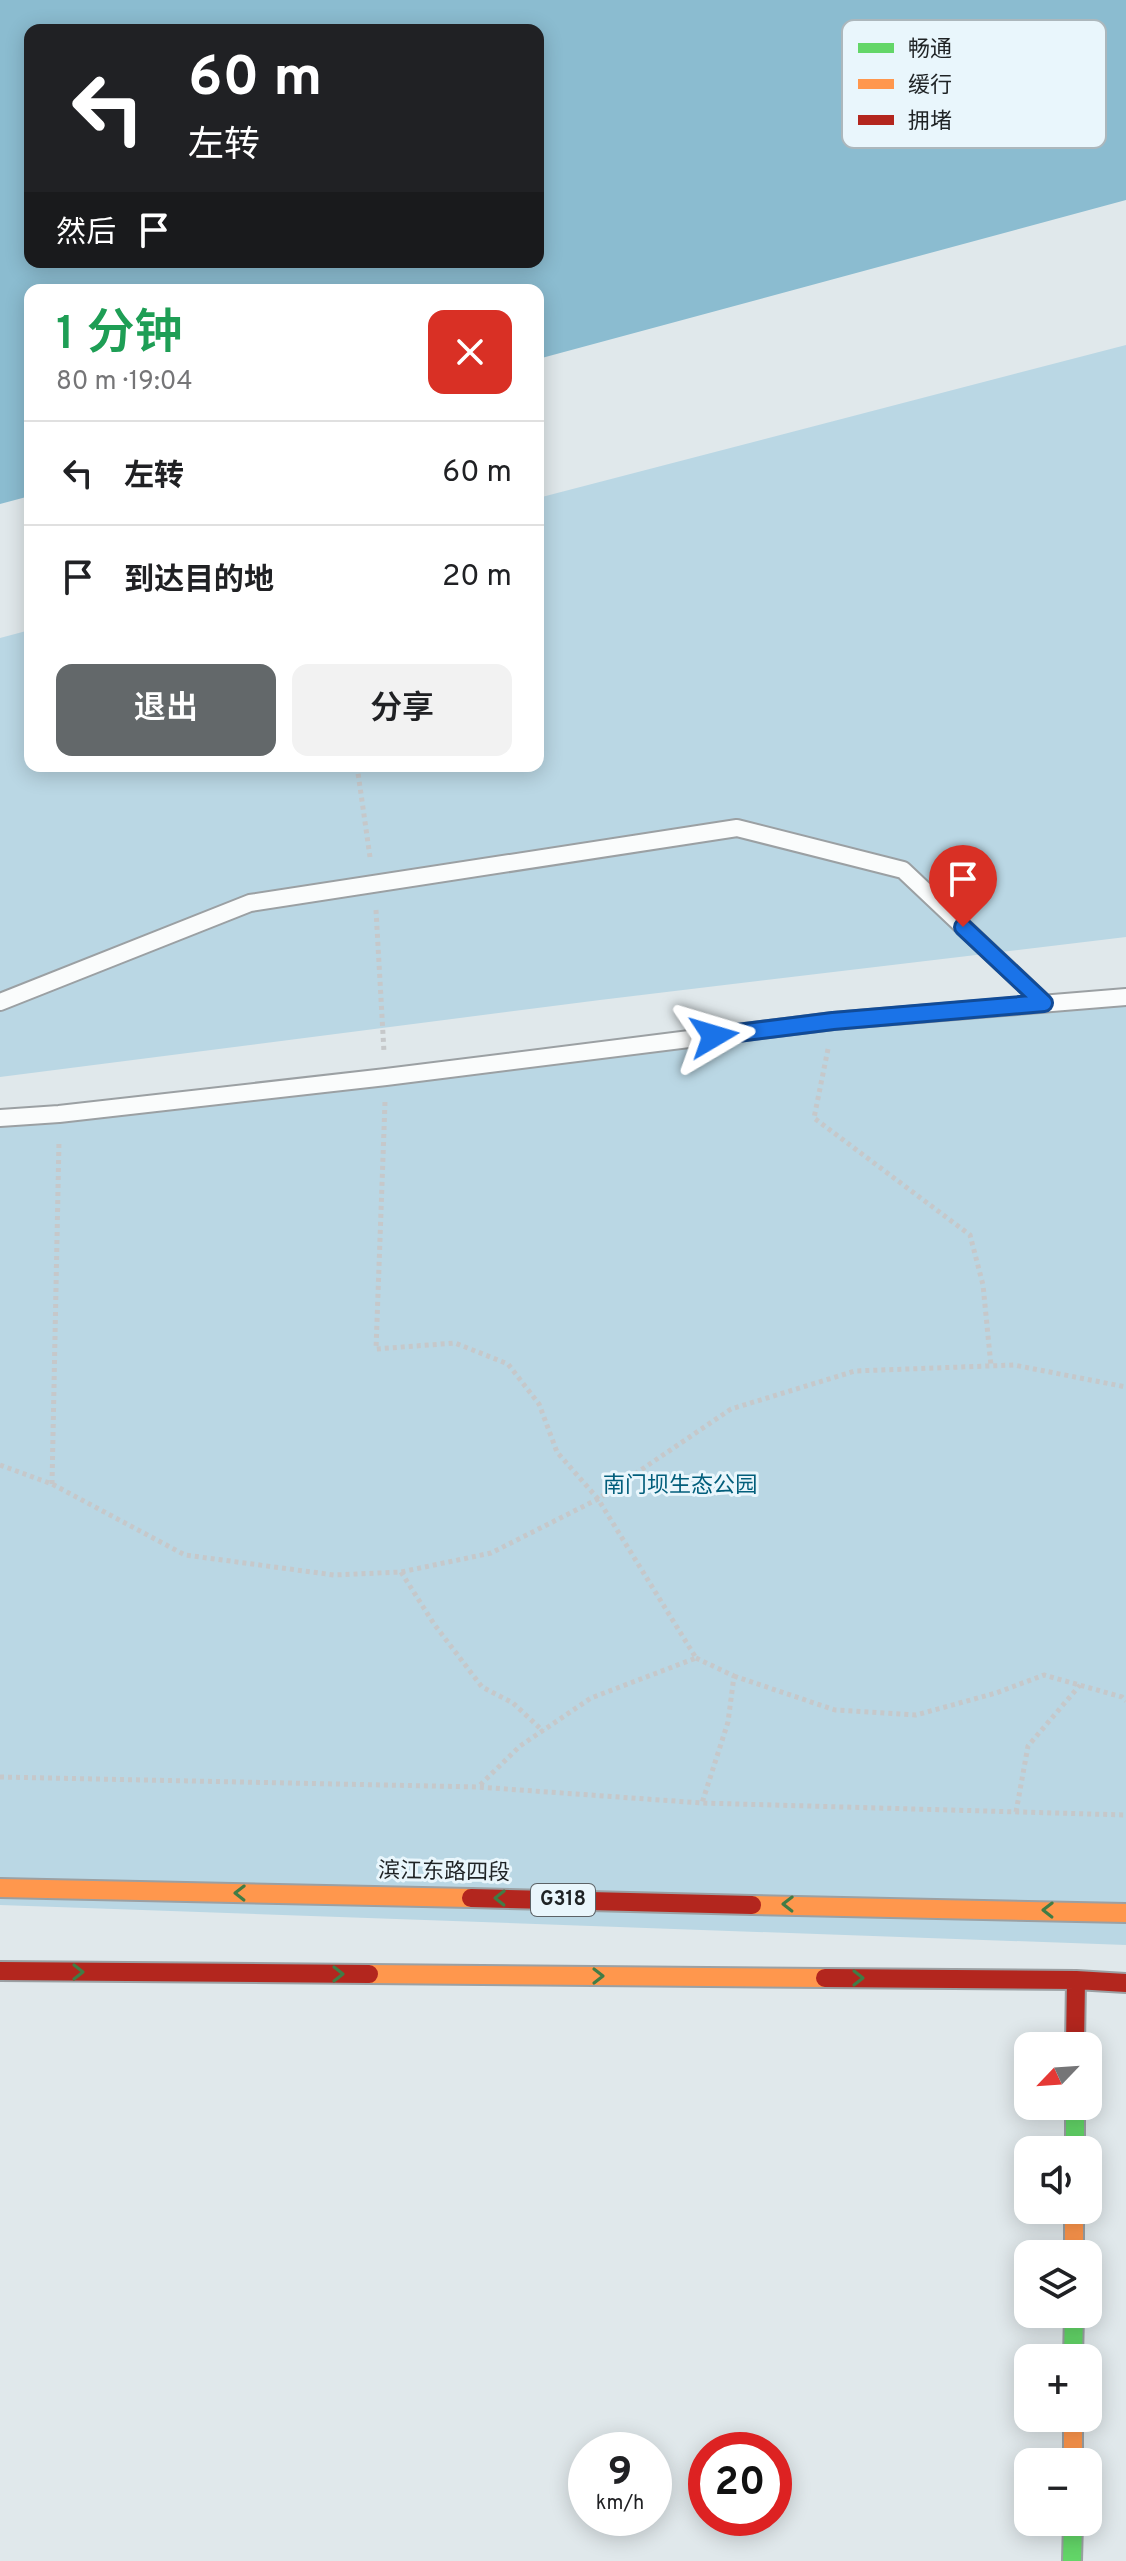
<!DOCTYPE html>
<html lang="zh">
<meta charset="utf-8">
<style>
body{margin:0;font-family:Overpass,"Noto Sans SC",sans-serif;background:#f2f2f2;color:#202124;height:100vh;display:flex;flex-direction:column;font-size:30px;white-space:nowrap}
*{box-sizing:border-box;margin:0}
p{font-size:26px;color:#757577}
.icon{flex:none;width:44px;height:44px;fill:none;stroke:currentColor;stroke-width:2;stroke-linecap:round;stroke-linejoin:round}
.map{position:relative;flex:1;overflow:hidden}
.side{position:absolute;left:24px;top:284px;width:520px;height:488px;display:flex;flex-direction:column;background:#fff;border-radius:16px;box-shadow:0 4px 20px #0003}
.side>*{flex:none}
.banner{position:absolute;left:24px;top:24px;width:520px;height:244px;border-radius:16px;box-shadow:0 4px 20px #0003;background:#202124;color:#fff;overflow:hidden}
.needle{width:52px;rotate:245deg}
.tools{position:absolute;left:1014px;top:2032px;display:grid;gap:16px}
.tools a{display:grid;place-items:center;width:88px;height:88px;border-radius:16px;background:#fff;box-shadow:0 4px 20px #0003;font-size:40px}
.speed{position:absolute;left:568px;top:2432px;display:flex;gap:16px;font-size:40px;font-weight:700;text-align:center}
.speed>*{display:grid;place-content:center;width:104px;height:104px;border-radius:50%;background:#fff;box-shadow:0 4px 20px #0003;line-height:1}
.speed small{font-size:20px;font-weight:400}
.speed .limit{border:12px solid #d22;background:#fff;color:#111}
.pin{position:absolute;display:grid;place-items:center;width:68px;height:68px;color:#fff;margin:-82px -34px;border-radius:50% 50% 50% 0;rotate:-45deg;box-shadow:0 0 8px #0007}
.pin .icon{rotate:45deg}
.me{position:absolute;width:88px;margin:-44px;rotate:83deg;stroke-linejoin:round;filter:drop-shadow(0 0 6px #0008)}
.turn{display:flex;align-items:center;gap:28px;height:168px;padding:0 32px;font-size:36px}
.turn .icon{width:104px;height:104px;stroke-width:2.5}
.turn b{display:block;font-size:56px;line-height:68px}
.then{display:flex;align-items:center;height:76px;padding:0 32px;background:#0003;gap:16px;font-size:30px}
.round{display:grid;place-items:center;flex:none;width:84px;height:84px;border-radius:16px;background:#f2f2f2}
.headline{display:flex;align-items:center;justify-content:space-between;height:136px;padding:0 32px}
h1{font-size:48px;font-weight:600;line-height:60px;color:#1e9e55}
.primary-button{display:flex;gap:16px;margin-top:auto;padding:16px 32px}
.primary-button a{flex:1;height:92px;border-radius:16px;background:#63686a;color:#fff;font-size:32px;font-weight:600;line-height:92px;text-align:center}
.primary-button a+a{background:#f2f2f2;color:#202124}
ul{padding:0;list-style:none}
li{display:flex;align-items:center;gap:24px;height:104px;padding:0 32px;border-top:2px solid #e0e0e0}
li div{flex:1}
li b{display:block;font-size:30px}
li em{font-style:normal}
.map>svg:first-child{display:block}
.green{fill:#bad7e4}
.water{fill:#8bbcd0;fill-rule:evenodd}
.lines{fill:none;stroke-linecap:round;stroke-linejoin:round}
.lane-casing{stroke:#9ba0a3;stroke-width:20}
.fast-casing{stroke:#9ba0a3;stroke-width:22}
.slow-casing{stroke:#9ba0a3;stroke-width:22}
.jam-casing{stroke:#9ba0a3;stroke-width:22}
.path{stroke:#c6c8ca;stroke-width:5;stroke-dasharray:4 4;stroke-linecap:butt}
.lane{stroke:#fafcfc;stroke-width:16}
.fast{stroke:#63d668;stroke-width:18}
.slow{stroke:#ff974d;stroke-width:18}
.jam{stroke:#b3261e;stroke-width:18}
.oneway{stroke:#417c46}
.route-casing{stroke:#114b97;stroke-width:20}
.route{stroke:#1a73e8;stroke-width:14}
.labels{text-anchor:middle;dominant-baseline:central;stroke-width:6;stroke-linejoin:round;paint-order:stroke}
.shield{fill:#e9f6fc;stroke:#5c6266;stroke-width:2}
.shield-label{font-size:20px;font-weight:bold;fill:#1f2325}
.park-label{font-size:22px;fill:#025e7b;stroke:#e9f6fc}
.street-label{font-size:22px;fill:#1f2325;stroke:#e9f6fc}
.key{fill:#e9f6fc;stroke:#acb7bc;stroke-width:2}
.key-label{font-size:22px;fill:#1f2325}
</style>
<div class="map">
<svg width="1126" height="2561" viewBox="0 0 1126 2561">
<rect width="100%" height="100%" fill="#e0e8eb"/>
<path class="green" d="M1126 345V937L600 1000 0 1077V638L30 630V766H538V498Z
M1126 997V1945L0 1905V1118Z"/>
<path class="water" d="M0 0H1126V200L538 359V290H30V496L0 504ZM30 30H538V262H30Z"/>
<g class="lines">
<g class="lane-casing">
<path id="lane" d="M0 1002 250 903 737 828 903 870 1044 1003
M0 1118 59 1114 386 1077 833 1021 1126 997"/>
</g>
<g class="fast-casing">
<path id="fast" d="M1075 2106V2150
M1073 2358 1074 2314
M1072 2561 1073 2522"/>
</g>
<g class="slow-casing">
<path id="slow" d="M0 1888 471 1898
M752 1905 1126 1913
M369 1974 825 1978
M1074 2210V2254
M1073 2418V2462"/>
</g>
<g class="jam-casing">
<path id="jam" d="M471 1898 752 1905
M0 1971 369 1974
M825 1978 1076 1980 1126 1983
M1075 2046 1076 1980"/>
</g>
<path class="path" d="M357 766 370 857
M376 910 384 1052
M828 1049 814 1118 970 1235 983 1285 991 1366
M385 1102 376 1349 455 1343 508 1364 539 1404 557 1452 598 1499 696 1658 591 1698 520 1746 478 1787
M0 1465 52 1484 185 1555 334 1575 401 1572 491 1553 598 1499 731 1409 855 1371 1014 1365 1126 1387
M52 1484 59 1141
M401 1572 434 1624 482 1687 513 1703 543 1731
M696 1658 734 1676 728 1722 702 1803
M734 1676 835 1710 916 1715 996 1693 1044 1675 1122 1697 1126 1701
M0 1777 478 1787 702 1803 1126 1815
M1016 1812 1028 1746 1080 1685"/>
<use href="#lane" class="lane"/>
<use href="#fast" class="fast"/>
<use href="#slow" class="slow"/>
<use href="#jam" class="jam"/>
</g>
<defs><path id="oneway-chevron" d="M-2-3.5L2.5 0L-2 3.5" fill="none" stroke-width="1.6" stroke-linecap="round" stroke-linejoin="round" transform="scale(2)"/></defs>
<g class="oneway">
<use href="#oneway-chevron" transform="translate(240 1893) rotate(-179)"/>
<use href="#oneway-chevron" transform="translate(500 1898) rotate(-179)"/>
<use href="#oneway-chevron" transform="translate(788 1904) rotate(-179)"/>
<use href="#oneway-chevron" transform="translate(1048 1910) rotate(-179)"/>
<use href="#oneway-chevron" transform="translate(78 1972)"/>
<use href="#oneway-chevron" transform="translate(338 1974)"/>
<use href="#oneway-chevron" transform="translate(598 1976)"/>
<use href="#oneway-chevron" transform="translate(858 1978)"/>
</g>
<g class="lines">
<g class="route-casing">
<path id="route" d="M714 1036 833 1021 1044 1003 963 927"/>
</g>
<use href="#route" class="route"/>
</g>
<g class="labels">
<rect class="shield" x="531" y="1884" width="64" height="32" rx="6"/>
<g class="shield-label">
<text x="563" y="1900">G318</text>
</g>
<g class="park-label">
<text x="680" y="1486">南门坝生态公园</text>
</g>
<g class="street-label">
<text transform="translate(444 1873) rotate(1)">滨江东路四段</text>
</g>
</g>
<rect x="842" y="20" width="264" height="128" rx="12" class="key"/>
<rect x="858" y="43" width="36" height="10" fill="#63d668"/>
<rect x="858" y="79" width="36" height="10" fill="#ff974d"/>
<rect x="858" y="115" width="36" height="10" fill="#b3261e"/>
<g class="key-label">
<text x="908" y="56">畅通</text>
<text x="908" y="92">缓行</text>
<text x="908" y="128">拥堵</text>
</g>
</svg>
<div class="tools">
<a><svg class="needle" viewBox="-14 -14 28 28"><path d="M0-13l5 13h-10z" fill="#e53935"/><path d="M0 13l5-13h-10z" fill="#757577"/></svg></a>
<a><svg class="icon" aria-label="sound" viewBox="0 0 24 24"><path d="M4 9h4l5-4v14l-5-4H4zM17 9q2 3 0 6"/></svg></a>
<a><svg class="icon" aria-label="layers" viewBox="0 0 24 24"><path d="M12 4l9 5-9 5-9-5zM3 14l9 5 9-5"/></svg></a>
<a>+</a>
<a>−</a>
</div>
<div class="speed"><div>9<small>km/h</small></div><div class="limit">20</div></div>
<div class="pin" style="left:963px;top:927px;background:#d93025"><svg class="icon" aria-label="arrive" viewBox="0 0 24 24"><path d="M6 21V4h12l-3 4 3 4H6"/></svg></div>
<svg class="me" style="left:714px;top:1036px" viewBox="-20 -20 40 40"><path d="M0-17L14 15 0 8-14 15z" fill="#1a73e8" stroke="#fff" stroke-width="4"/></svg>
<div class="banner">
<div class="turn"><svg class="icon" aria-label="left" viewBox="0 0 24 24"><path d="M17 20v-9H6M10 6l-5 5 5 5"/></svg><div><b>60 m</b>左转</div></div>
<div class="then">然后<svg class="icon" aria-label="arrive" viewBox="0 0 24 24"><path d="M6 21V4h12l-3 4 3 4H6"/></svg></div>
</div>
<section class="side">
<div class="headline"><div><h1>1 分钟</h1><p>80 m · 19:04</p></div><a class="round" style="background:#d93025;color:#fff"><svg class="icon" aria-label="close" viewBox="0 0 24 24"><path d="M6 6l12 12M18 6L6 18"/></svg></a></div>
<ul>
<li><svg class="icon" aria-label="left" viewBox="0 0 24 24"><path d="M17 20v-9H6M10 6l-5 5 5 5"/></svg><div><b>左转</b></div><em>60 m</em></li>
<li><svg class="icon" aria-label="arrive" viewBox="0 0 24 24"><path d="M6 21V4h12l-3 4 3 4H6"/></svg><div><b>到达目的地</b></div><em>20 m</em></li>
</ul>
<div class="primary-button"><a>退出</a><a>分享</a></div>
</section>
</div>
